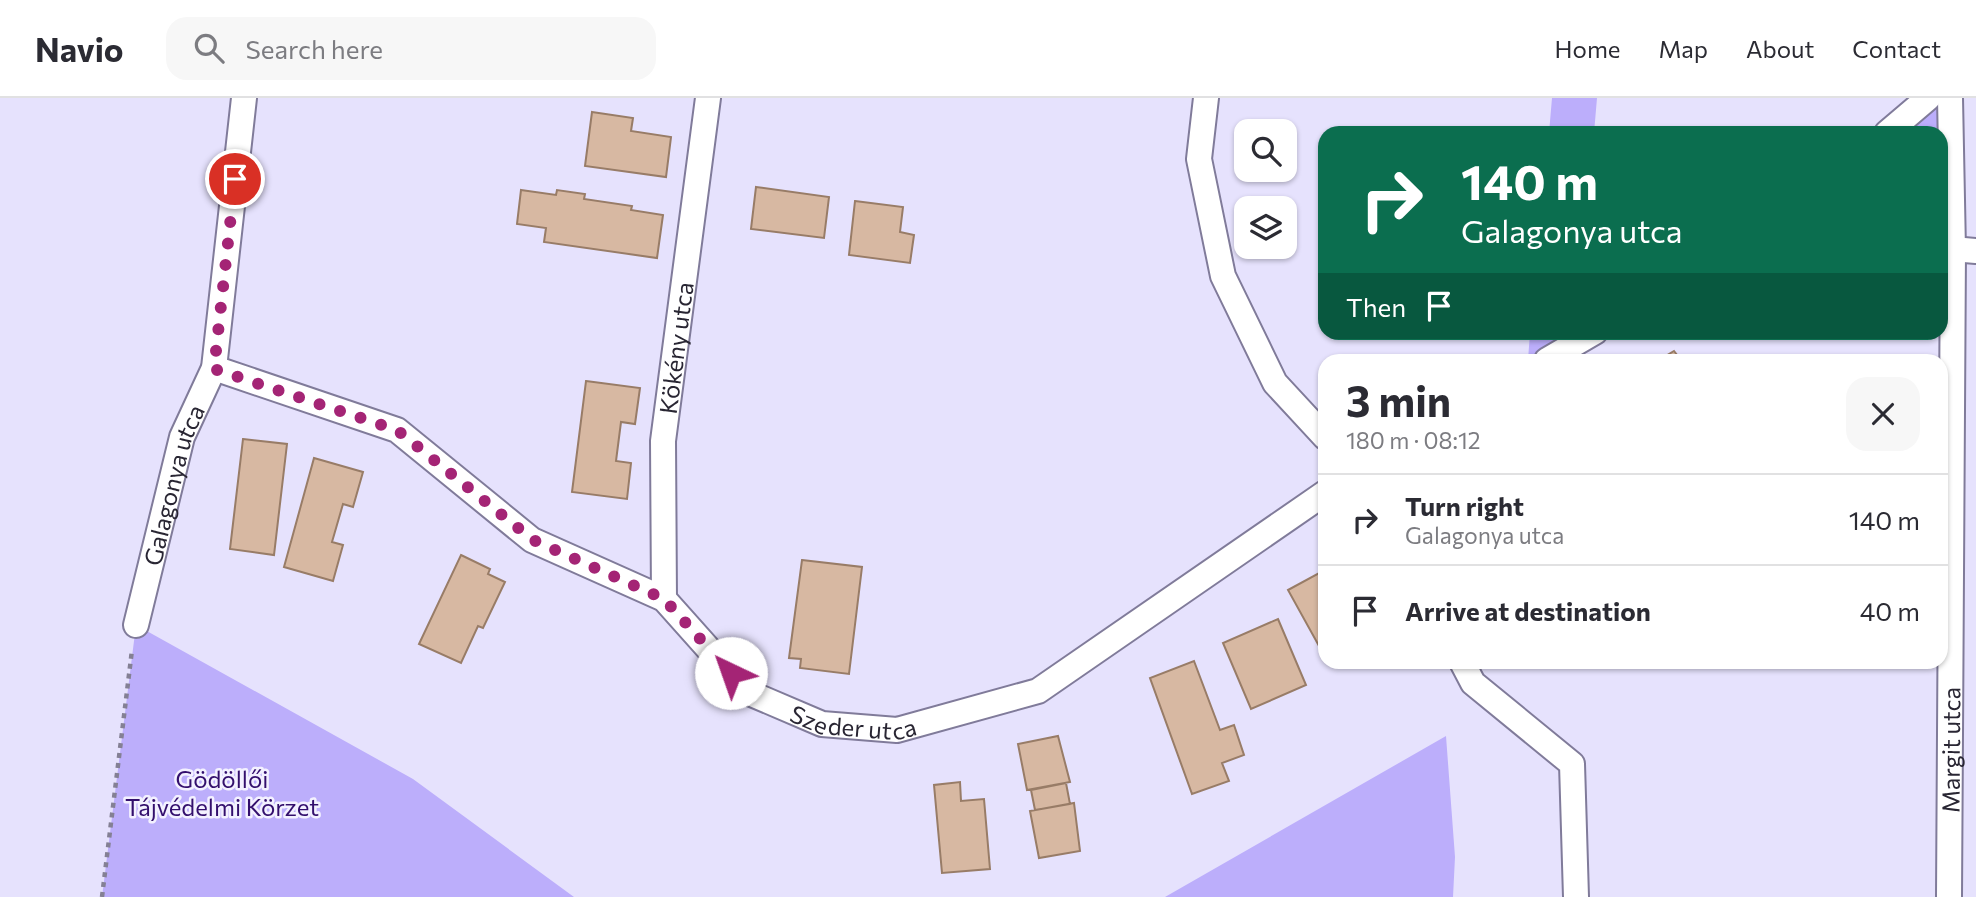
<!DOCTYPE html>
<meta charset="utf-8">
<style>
body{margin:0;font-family:Commissioner,sans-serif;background:#f7f7f7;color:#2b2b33;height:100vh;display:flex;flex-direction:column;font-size:26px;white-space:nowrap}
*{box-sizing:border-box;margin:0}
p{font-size:23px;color:#7c7c81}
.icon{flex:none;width:38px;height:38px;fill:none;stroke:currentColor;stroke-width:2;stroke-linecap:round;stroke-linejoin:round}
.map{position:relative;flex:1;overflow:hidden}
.sheet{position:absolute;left:1318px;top:256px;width:630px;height:315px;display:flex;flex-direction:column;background:#fff;border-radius:21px;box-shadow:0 2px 5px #0004}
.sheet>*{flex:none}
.top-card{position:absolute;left:1318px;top:28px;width:630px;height:214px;border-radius:21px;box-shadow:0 2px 5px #0004;background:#0b6e4f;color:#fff;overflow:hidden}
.fabs{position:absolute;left:1234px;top:21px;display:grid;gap:14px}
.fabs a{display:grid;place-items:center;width:63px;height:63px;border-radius:14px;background:#fff;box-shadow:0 2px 5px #0004;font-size:35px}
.pin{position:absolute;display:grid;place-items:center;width:60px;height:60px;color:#fff;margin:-30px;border:4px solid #fff;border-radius:50%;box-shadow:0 2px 7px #0007}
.me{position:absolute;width:77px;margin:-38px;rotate:318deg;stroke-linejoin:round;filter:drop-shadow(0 0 5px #0008)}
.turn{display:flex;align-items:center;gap:24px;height:147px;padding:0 28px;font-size:32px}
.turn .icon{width:91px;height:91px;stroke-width:2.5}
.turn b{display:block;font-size:49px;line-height:60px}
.then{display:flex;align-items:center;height:66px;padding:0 28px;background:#0003;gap:14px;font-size:26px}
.round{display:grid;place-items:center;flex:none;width:74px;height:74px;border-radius:21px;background:#f7f7f7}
.headline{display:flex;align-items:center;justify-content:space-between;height:119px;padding:0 28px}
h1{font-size:42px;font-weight:700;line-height:52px}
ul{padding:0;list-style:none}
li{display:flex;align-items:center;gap:21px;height:91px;padding:0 28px;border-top:2px solid #e1e1e2}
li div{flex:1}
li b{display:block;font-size:26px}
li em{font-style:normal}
header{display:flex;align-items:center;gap:42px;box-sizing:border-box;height:98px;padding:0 35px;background:#fff;border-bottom:2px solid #e1e1e2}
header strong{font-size:33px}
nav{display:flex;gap:38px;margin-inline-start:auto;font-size:24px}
.search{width:490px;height:63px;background:#f7f7f7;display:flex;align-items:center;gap:18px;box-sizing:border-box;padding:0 24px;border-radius:21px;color:#7c7c81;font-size:26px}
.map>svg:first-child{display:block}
.green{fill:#bcaefb}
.building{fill:#d7b8a2;stroke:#987c67;stroke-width:2}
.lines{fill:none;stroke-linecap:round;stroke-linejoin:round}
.street-casing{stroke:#807b9a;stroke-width:28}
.path{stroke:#848094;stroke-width:4.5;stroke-dasharray:5 5;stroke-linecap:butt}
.street{stroke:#fff;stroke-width:24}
.route{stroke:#a42475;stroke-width:12;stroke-dasharray:0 21.6}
.labels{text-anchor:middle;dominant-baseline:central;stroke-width:5;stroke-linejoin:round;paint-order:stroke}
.street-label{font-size:24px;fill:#292633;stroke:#f3f1ff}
.park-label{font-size:24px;fill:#330f6d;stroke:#f3f1ff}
</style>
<header>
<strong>Navio</strong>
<div class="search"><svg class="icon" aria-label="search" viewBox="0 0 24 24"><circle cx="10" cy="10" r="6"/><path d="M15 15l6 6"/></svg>Search here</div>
<nav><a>Home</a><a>Map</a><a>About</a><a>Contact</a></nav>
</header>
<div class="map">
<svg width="1976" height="799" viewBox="0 0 1976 799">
<rect width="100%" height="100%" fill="#e6e2fd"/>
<path class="green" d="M1552 0H1597L1594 35H1549Z
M1928 0H1950L1941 35H1887Z
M1530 235H1575L1547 262H1528Z
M136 527 413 681 574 799H102Z
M1446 638 1455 759 1453 799H1165Z"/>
<path class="building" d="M592 14 633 20 631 33 671 39 666 79 585 68Z
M756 89 829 99 824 140 751 131Z
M521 92 556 97 557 92 585 96 584 101 632 108 631 112 663 117 657 160 544 144 546 130 517 126Z
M855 103 903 109 900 134 914 137 910 165 849 157Z
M1674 253 1681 262H1659Z
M586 283 640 290 635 326 621 324 616 363 631 365 627 401 572 394Z
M243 341 287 346 274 457 230 451Z
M314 360 363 374 353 409 343 406 332 444 343 447 333 483 284 469Z
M461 457 490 471 488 476 505 484 483 530 478 528 461 565 419 546Z
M802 462 862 469 849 576 800 570 801 561 789 560Z
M1321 474 1325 480V545L1319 548 1288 492Z
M1278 521 1306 587 1251 611 1223 545Z
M1194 563 1220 632 1234 627 1244 657 1222 665 1229 683 1192 696 1150 580Z
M1058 638 1070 684 1027 692 1018 646Z
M960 684 961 703 984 701 990 771 942 775 934 687Z
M1066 685 1070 706 1035 712 1031 692Z
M1074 705 1080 753 1039 760 1030 713Z"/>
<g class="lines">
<g class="street-casing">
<g id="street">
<path d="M1206 0 1199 61 1223 178 1275 285 1325 339"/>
<path d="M1887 35 1928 0"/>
<path d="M1941 150 1976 153"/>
<path d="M1547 262 1595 234"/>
<path id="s1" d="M214 270 397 332 532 442 664 501 747 594 822 626 897 632 1038 593 1325 395"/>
<path id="s2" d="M664 501 663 343 708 0"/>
<path id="s3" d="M136 527 182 339 214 270 244 0"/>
<path d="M1462 564 1473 585 1572 666 1576 799"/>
<path id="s4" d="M1949 799 1953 152 1950 0"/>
</g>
</g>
<path class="path" d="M102 799 132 552"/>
<use href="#street" class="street"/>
</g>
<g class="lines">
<path class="route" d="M235 81 214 271 397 332 533 442 664 501 731 575"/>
</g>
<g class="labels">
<g class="street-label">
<text stroke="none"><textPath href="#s2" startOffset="252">Kökény utca</textPath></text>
<text stroke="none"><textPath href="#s3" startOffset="145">Galagonya utca</textPath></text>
<text stroke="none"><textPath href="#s1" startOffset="749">Szeder utca</textPath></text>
<text stroke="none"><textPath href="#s4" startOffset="147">Margit utca</textPath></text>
</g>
<g class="park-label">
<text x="222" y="680">Gödöllői<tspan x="222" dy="28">Tájvédelmi Körzet</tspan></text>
</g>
</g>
</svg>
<div class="fabs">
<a><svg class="icon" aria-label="search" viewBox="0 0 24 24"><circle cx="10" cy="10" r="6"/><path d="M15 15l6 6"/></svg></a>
<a><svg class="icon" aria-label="layers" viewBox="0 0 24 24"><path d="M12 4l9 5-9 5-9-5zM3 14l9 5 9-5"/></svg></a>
</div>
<div class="pin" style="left:235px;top:81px;background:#d93025"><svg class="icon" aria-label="arrive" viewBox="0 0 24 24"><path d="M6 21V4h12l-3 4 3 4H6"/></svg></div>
<svg class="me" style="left:731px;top:575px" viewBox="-20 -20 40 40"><circle r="19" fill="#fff"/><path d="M0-13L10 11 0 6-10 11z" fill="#a42475"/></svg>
<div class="top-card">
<div class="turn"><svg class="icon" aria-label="right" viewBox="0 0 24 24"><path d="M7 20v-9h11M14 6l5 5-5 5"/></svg><div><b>140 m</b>Galagonya utca</div></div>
<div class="then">Then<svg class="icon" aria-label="arrive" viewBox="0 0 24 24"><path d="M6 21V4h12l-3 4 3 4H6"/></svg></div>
</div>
<section class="sheet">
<div class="headline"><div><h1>3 min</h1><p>180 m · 08:12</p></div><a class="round"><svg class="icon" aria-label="close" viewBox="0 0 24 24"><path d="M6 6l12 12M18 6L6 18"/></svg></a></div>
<ul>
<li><svg class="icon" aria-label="right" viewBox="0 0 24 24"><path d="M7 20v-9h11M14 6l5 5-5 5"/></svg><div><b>Turn right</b><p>Galagonya utca</p></div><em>140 m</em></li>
<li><svg class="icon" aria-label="arrive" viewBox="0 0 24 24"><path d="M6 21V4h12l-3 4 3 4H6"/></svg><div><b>Arrive at destination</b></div><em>40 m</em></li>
</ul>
</section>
</div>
